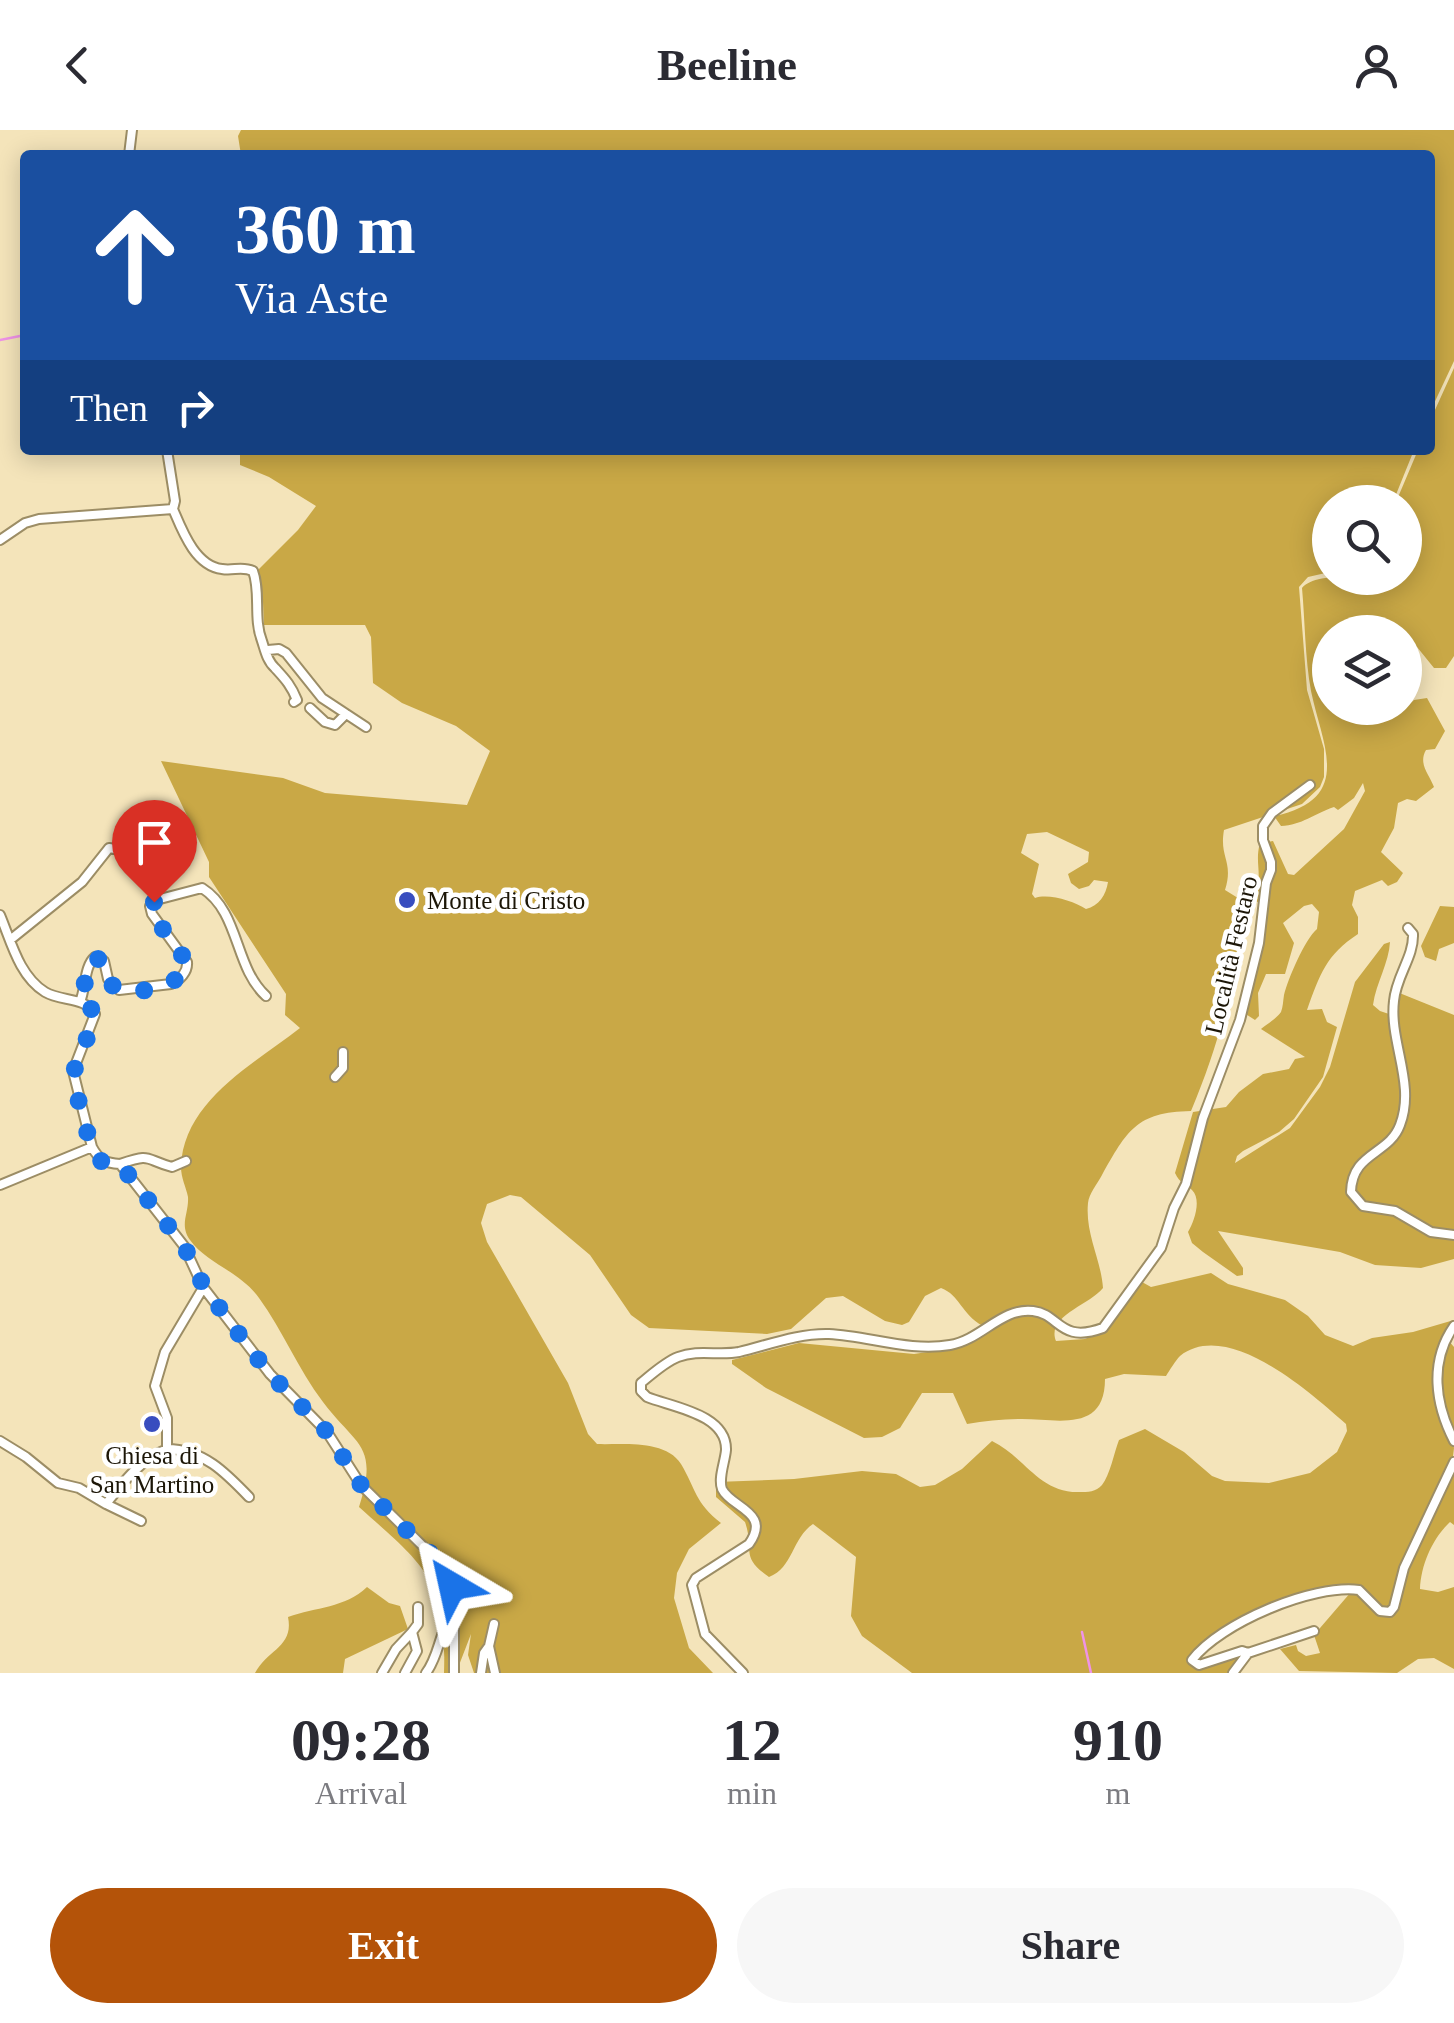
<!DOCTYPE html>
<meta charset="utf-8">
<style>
body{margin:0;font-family:Georgia,serif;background:#f7f7f7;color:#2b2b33;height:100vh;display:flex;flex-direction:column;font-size:38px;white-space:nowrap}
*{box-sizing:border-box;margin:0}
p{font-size:32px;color:#7c7c81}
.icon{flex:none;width:55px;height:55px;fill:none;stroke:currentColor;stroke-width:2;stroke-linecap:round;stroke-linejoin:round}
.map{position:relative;height:1543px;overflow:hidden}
.sheet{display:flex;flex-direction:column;background:#fff;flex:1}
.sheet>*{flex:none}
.banner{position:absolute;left:20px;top:20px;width:1415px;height:305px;border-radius:10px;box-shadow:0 5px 25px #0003;background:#1a4fa0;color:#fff;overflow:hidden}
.tools{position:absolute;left:1312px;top:355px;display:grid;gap:20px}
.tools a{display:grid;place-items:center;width:110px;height:110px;border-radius:50%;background:#fff;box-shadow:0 5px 25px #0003;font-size:50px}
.pin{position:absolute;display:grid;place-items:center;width:85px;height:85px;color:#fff;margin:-102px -42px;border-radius:50% 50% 50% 0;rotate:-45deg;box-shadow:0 0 10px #0007}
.pin .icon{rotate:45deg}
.me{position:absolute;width:110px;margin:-55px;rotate:324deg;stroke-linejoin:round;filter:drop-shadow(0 0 8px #0008)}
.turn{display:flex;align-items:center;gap:35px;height:210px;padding:0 50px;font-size:45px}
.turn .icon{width:130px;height:130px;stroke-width:2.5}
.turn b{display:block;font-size:70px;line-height:85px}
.then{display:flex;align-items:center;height:95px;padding:0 50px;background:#0003;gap:20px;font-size:38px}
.eta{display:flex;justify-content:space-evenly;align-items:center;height:170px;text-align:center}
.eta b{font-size:60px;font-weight:800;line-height:70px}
.primary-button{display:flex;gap:20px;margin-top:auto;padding:20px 50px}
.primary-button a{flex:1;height:115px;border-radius:60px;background:#b45309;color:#fff;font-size:40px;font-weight:800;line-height:115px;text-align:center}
.primary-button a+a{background:#f7f7f7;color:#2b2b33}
header{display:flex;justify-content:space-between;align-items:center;height:130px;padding:0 50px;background:#fff;font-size:45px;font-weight:800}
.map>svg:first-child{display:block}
.forest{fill:#c9a846;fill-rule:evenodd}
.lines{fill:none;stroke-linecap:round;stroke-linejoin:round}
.stream{stroke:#ef93e7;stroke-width:2.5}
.street-casing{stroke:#9c8d65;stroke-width:12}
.street{stroke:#fff;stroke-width:8}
.route{stroke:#1a73e8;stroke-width:18;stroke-dasharray:0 32.4}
.poi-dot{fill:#384dbf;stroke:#fff;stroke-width:4}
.labels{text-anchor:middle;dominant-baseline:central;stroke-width:9;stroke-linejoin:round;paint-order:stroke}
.poi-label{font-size:25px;fill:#1c1607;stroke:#fff;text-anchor:start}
.street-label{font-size:25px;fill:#1c1607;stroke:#fff}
</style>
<header><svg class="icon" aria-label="back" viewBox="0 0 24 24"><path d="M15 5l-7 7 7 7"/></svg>Beeline<svg class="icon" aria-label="person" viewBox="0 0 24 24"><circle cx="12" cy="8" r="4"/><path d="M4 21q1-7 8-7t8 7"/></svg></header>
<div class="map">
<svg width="1454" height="1543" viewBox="0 0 1454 1543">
<rect width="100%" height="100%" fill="#f4e4ba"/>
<path class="forest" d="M241 0H1454V231L1430 282V25H241L238 6Z
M1454 238V526L1446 538H1434L1417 517 1405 512V502H1330V578H1405L1414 570 1427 568 1445 601 1435 619 1426 620C1418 634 1429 644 1434 657L1416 671 1407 669 1398 673 1394 698 1381 722 1403 743 1397 752 1388 756 1382 750 1355 761 1352 775 1358 787V804C1326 825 1320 844 1307 880L1322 879 1327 892 1337 897 1323 947 1294 989 1279 1002 1243 1021 1237 1026 1235 1033 1290 998 1320 957 1330 937 1355 852 1384 814 1390 812C1389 833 1376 853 1373 875L1380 881 1395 886 1399 880 1397 862 1454 885V1129L1421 1138 1375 1135 1340 1122 1218 1101 1243 1138V1145L1237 1146 1203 1122 1192 1113 1188 1102C1194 1092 1202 1070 1192 1060 1185 1053 1180 1054 1175 1043L1193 982 1226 977 1239 962 1263 944 1289 939 1295 929 1305 927 1261 899C1267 894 1277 888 1281 882 1283 877 1283 871 1284 865 1288 849 1305 809 1317 799L1319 782 1312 774 1304 776 1283 793 1294 813 1285 844H1266L1258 863 1259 886 1255 890 1241 881 1255 829 1261 775 1254 769C1264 744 1254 734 1260 713L1273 711 1288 744 1294 745 1344 699 1365 661 1363 653 1354 668 1338 680 1334 677C1314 684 1302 695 1281 696L1274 686C1355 669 1322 615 1311 561 1305 528 1305 491 1302 458 1316 440 1379 448 1405 448V372H1396L1418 320H1430V291Z
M240 320H1414L1393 372H1330V442L1308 447 1299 457 1307 560 1324 619V647L1320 657 1302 674 1224 700C1219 728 1234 731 1225 760L1246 773C1235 849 1221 910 1191 981 1136 982 1127 1001 1102 1045 1097 1054 1089 1064 1088 1073 1085 1104 1101 1129 1103 1158 1088 1176 1046 1186 1056 1211L1085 1209 1096 1204 1142 1152 1151 1157 1211 1143 1228 1154 1285 1170 1308 1186 1325 1205 1353 1216 1372 1208 1413 1202 1454 1190 1442 1211 1436 1236 1454 1318 1452 1334 1432 1370 1391 1478 1382 1481 1364 1461 1307 1462 1249 1484 1191 1533 1196 1537 1244 1521 1236 1543H912L862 1506 851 1486 856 1427 813 1394C792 1408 793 1438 769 1447 739 1426 755 1421 745 1392L716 1367V1352L794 1349 862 1341 896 1344 920 1357 935 1355 962 1339 992 1311C1025 1327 1039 1363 1079 1362 1088 1362 1096 1362 1102 1355 1110 1345 1114 1323 1119 1310L1145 1299 1184 1322 1212 1346 1225 1351 1269 1353 1310 1343 1337 1322 1347 1301 1346 1294C1312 1264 1228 1188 1180 1226 1175 1231 1170 1240 1166 1246L1124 1244 1105 1249C1105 1303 1057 1289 1022 1289 1004 1289 985 1291 967 1294L953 1263H922L900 1298 882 1307 864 1308 766 1258 732 1234V1230L799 1213 914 1224 934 1221 958 1215 983 1196C961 1184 960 1165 941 1158L925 1166 909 1192 902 1195 885 1191 843 1166 826 1168 791 1199 767 1204 649 1198 631 1185 590 1125 521 1067 510 1065 487 1074 481 1093 487 1112 568 1253 588 1304 597 1314C622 1315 665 1309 681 1334 696 1359 695 1373 721 1393L689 1419 677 1443 674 1468 689 1518 713 1543H474L468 1525 471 1504 456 1543H444C447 1449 425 1436 359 1377 379 1314 357 1317 323 1272 298 1239 283 1201 259 1168 241 1142 206 1133 190 1110 179 1094 189 1084 188 1067 186 1057 181 1048 181 1037 183 971 254 934 300 898L285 885 286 864 209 747V732L161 631 283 648 325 663 467 675 490 621 456 596 402 573 373 553 371 507 365 495H264L263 472 256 460 257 441 298 400 316 376 269 347 240 335ZM1047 702 1089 722 1088 732 1068 744 1071 753 1079 759 1089 756 1094 750 1108 752C1106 765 1099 776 1086 779 1074 771 1048 763 1035 768L1032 764 1039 734 1021 723 1027 704Z
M1440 776 1454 777V813L1439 819 1436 831 1425 827 1421 816Z
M1448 1210 1454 1217V1304L1440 1257Z
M1454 1343V1395L1450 1392C1432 1409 1421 1435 1420 1459L1438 1462 1454 1457V1539L1434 1528 1418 1529 1397 1543 1299 1541 1280 1519 1296 1515 1298 1521 1306 1526 1320 1523 1314 1505 1351 1462 1358 1463 1380 1485 1394 1483 1404 1446Z
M367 1457 389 1473 400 1476 408 1499 345 1529 343 1543H255C268 1519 294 1517 288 1487 316 1477 345 1478 367 1457Z"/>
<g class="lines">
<path class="stream" d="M0 210 25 205
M1082 1502 1091 1543"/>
<g class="street-casing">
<path id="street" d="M129 25 132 0
M167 320 175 371 173 379
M173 379C182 400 195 436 222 439 233 441 242 436 253 441 261 462 253 488 262 511 265 520 267 531 275 538 285 549 291 555 297 570L294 572
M0 410 25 393 39 389 173 379
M268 520 279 519 286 523 322 568 366 597
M310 578 325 592 335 595 346 584
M0 785C11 811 19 846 45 862 62 872 84 866 95 884L73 941 92 1017C99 1030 105 1033 120 1034L184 1116 203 1157 270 1244 327 1302 361 1355 443 1436 454 1472V1543
M1408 798 1413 804C1414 827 1396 846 1394 871 1389 912 1416 954 1400 995 1389 1025 1352 1022 1351 1062L1363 1076 1395 1081 1431 1102 1454 1105
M10 810 82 752 109 718 121 720
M80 872C86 858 84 836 95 827L104 831 108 849 119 860 171 854C180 850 188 842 187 832L152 784 150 776 156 770 202 758C240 782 234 837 266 866
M335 947 343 938V922
M120 1034C153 1023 143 1029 172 1037L186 1031
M0 1055 92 1017
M1454 1196C1429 1232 1435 1274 1454 1311
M0 1311 26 1327 58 1353 79 1358 106 1374C125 1350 139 1331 167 1319V1288L155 1256 165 1222 203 1158
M167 1319C203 1319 226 1343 249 1367
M106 1374 141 1391
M1314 1501 1248 1523 1242 1521 1199 1535 1192 1530C1220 1493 1313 1454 1359 1460L1380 1481 1390 1482 1394 1477 1404 1438 1454 1332
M412 1502 418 1494V1477
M489 1516 494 1494
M382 1543 396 1519 412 1502 417 1521 405 1543
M426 1543C441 1523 438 1499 455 1485
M481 1543 484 1523 489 1516 495 1543
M743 1543 705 1504 692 1455 696 1448 749 1414C772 1382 731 1378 722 1359 718 1348 725 1332 726 1320 727 1284 672 1277 647 1267L641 1261V1253C652 1244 665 1232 678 1227 698 1219 719 1226 739 1222 768 1215 799 1203 829 1204 869 1206 910 1222 950 1215 981 1210 1002 1177 1033 1181 1060 1184 1059 1214 1103 1198L1161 1118 1174 1078 1186 1054 1203 988 1240 890 1259 813 1266 753 1271 740V732L1263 710V696L1272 683 1310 655
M1233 1543 1248 1523"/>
</g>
<use href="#street" class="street"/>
</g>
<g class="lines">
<path class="route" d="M154 772 150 776 152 784 187 832 188 837C176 858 132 868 112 855L102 829H91L80 872 93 880C98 898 81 914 76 931 70 950 88 1016 101 1031L120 1034 184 1116 204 1157 247 1215 270 1244 327 1302 361 1355 443 1436 452 1456"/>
</g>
<g class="poi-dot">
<circle cx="407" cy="770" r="10"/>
<circle cx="152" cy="1294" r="10"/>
</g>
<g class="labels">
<g class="poi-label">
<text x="427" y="770">Monte di Cristo</text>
<text x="152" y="1325" text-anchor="middle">Chiesa di<tspan x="152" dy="29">San Martino</tspan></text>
</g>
<g class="street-label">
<text transform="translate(1231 825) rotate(-77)">Località Festaro</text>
</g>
</g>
</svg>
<div class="tools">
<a><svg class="icon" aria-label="search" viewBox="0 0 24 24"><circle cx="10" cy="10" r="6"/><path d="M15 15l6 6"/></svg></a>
<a><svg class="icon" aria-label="layers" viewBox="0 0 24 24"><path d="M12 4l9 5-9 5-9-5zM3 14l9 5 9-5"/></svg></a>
</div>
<div class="pin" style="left:154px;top:772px;background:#d93025"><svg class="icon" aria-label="arrive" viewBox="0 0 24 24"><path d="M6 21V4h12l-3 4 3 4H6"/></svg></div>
<svg class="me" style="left:452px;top:1456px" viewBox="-20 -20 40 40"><path d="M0-17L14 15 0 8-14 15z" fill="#1a73e8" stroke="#fff" stroke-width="4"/></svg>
<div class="banner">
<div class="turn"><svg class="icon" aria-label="ahead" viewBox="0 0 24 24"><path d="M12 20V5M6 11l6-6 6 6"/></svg><div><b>360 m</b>Via Aste</div></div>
<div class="then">Then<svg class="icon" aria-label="right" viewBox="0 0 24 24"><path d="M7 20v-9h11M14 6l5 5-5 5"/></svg></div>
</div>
</div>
<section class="sheet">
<div class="eta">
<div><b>09:28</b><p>Arrival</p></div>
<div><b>12</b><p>min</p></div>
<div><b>910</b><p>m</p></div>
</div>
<div class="primary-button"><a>Exit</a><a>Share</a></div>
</section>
